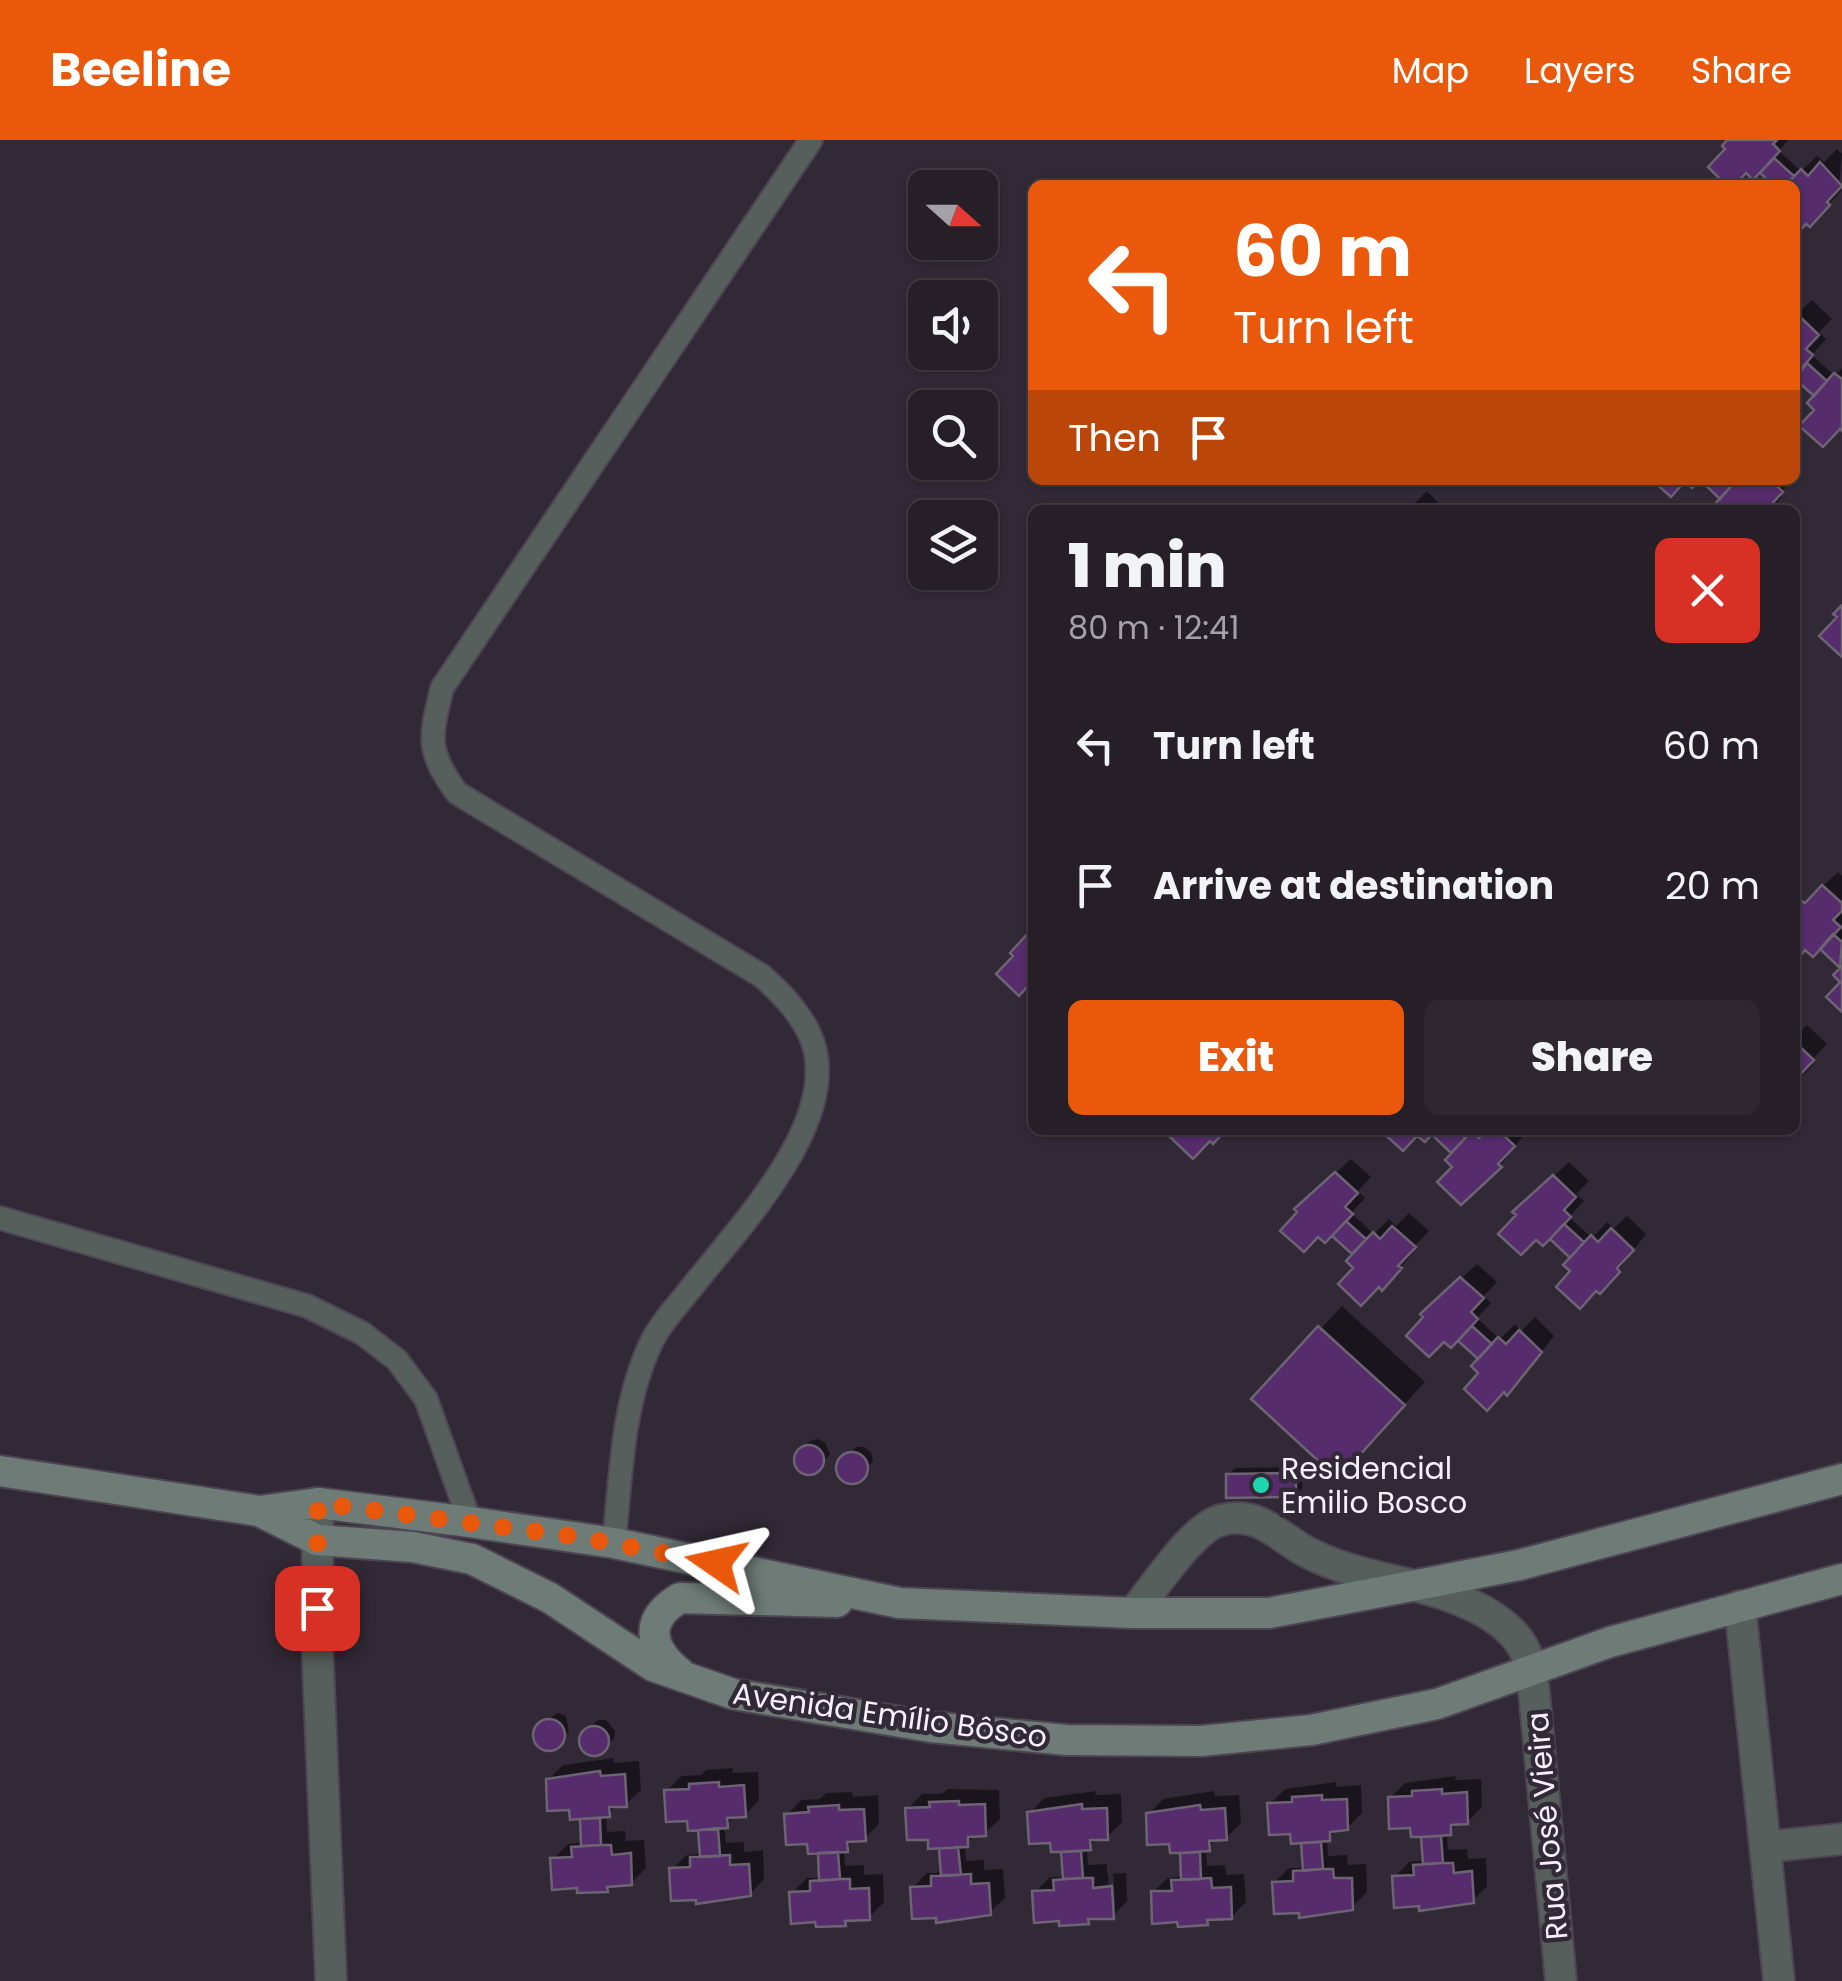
<!DOCTYPE html>
<meta charset="utf-8">
<style>
body{margin:0;font-family:Poppins,sans-serif;background:#2e2730;color:#f1f3f6;height:100vh;display:flex;flex-direction:column;font-size:38px;white-space:nowrap}
*{box-sizing:border-box;margin:0}
p{font-size:32px;color:#a4a2a8}
.icon{flex:none;width:55px;height:55px;fill:none;stroke:currentColor;stroke-width:2;stroke-linecap:round;stroke-linejoin:round}
.map{position:relative;flex:1;overflow:hidden}
.sheet{position:absolute;left:1028px;top:365px;width:772px;height:630px;display:flex;flex-direction:column;background:#261f28;border-radius:15px;box-shadow:0 2px 8px #0004,0 0 0 2px #423d45}
.sheet>*{flex:none}
.guide{position:absolute;left:1028px;top:40px;width:772px;height:305px;border-radius:15px;box-shadow:0 2px 8px #0004,0 0 0 2px #423d45;background:#ea580c;color:#fff;overflow:hidden}
.needle{width:65px;rotate:111deg}
.controls{position:absolute;left:908px;top:30px;display:grid;gap:20px}
.controls a{display:grid;place-items:center;width:90px;height:90px;border-radius:15px;background:#261f28;box-shadow:0 2px 8px #0004,0 0 0 2px #423d45;font-size:50px}
.pin{position:absolute;display:grid;place-items:center;width:85px;height:85px;color:#fff;margin:-42px;border-radius:20px;box-shadow:0 5px 15px #0006}
.me{position:absolute;width:110px;margin:-55px;rotate:281deg;stroke-linejoin:round;filter:drop-shadow(0 0 8px #0008)}
.turn{display:flex;align-items:center;gap:35px;height:210px;padding:0 40px;font-size:45px}
.turn .icon{width:130px;height:130px;stroke-width:2.5}
.turn b{display:block;font-size:70px;line-height:85px}
.then{display:flex;align-items:center;height:95px;padding:0 40px;background:#0003;gap:20px;font-size:38px}
.round{display:grid;place-items:center;flex:none;width:105px;height:105px;border-radius:15px;background:#2e2730}
.headline{display:flex;align-items:center;justify-content:space-between;height:170px;padding:0 40px}
h1{font-size:60px;font-weight:800;line-height:75px}
.cta{display:flex;gap:20px;margin-top:auto;padding:20px 40px}
.cta a{flex:1;height:115px;border-radius:15px;background:#ea580c;color:#fff;font-size:40px;font-weight:800;line-height:115px;text-align:center}
.cta a+a{background:#2e2730;color:#f1f3f6}
ul{padding:0;list-style:none}
li{display:flex;align-items:center;gap:30px;height:140px;padding:0 40px}
li div{flex:1}
li b{display:block;font-size:38px}
li em{font-style:normal}
header{display:flex;align-items:center;gap:60px;box-sizing:border-box;height:140px;padding:0 50px;background:#ea580c;color:#fff}
header strong{font-size:48px}
nav{display:flex;gap:55px;margin-inline-start:auto;font-size:35px}
.map>svg:first-child{display:block}
.shadow{fill:#0007;fill-rule:evenodd}
.building{fill:#572c6c;stroke:#6d6473;stroke-width:2.5}
.lines{fill:none;stroke-linecap:round;stroke-linejoin:round}
.service-casing{stroke:#4d4551;stroke-width:26}
.minor-casing{stroke:#4d4551;stroke-width:34}
.secondary-casing{stroke:#4d4551;stroke-width:34}
.service{stroke:#575f5c;stroke-width:22}
.minor{stroke:#575f5c;stroke-width:30}
.secondary{stroke:#6e7b77;stroke-width:30}
.route{stroke:#ea580c;stroke-width:18;stroke-dasharray:0 32.4}
.poi-dot{fill:#20d5b0;stroke:#322936;stroke-width:4}
.labels{text-anchor:middle;dominant-baseline:central;stroke-width:9;stroke-linejoin:round;paint-order:stroke}
.poi-label{font-size:30px;fill:#f6f0f9;stroke:#322936;text-anchor:start}
.street-label{font-size:30px;fill:#f6f0f9;stroke:#322936}
</style>
<header>
<strong>Beeline</strong>
<nav><a>Map</a><a>Layers</a><a>Share</a></nav>
</header>
<div class="map">
<svg width="1842" height="1841" viewBox="0 0 1842 1841">
<rect width="100%" height="100%" fill="#322936"/>
<path class="shadow" d="M1731 0H1788L1779 11 1801 31 1817 16 1824 22 1837 9 1842 14 1839 47 1842 50 1810 84 1807 81 1795 93V45H1789L1788 40 1777 45 1760 29 1747 31 1730 45 1728 9Z
M1812 160 1832 179 1819 192 1826 199 1812 215 1835 236 1842 228V286L1817 269V255L1795 235V176Z
M1703 340H1792L1779 354 1782 357 1769 370H1721L1723 358Z
M1427 351 1445 370H1402L1406 366 1409 369Z
M1838 732 1842 736V783L1839 787 1842 790V826L1824 809 1806 807 1795 818V772Z
M1032 794V839L1019 853 1016 816 1013 813Z
M1807 885 1827 904 1810 922 1813 925 1795 943V897Z
M1384 990H1470L1473 993 1476 990H1528L1500 1026 1455 1027 1464 1004 1460 1000 1451 1010 1432 992Z
M1351 1019 1371 1037 1358 1051 1365 1058 1351 1073 1374 1094 1389 1079 1396 1086 1409 1073 1429 1091 1411 1110 1414 1112 1396 1133 1356 1128 1364 1105 1361 1102 1352 1111 1332 1093 1312 1055Z
M1569 1022 1589 1041 1576 1054 1584 1061 1569 1077 1592 1098 1607 1082 1614 1088 1627 1076 1646 1094 1614 1136 1574 1117 1561 1091 1530 1058Z
M1477 1124 1497 1142 1484 1156 1491 1163 1477 1178 1500 1199 1515 1184 1521 1191 1535 1177 1554 1196 1526 1232 1482 1233 1490 1210 1478 1216 1458 1198 1438 1159Z
M1342 1166 1425 1242 1360 1313 1255 1259Z
M817 1299 825 1302 830 1314 815 1332 807 1333 797 1326 796 1318 808 1302Z
M856 1307H864L871 1312 873 1321 861 1336 849 1340 842 1337 839 1325Z
M1302 1327V1348L1295 1355 1228 1335 1235 1328Z
M558 1573 566 1576 569 1592 551 1608 539 1604 536 1596 541 1584Z
M598 1580H606L615 1591 614 1599 596 1614 588 1613 581 1603 583 1595Z
M614 1618V1623L639 1621 641 1650 626 1664H619L606 1675 607 1692 625 1691 626 1701 644 1700 646 1728 631 1743 611 1744 606 1749 553 1719 568 1704 578 1703 583 1698 582 1680 586 1676 571 1668 548 1640 563 1625Z
M733 1628 732 1633 758 1632 759 1660 745 1675H737L724 1686 726 1703 744 1702V1712L763 1710 764 1739 750 1754 672 1729 687 1715 697 1714 702 1709 700 1687 667 1651 681 1636 701 1635 706 1630Z
M1456 1636 1455 1640 1481 1639 1482 1667 1467 1682H1460L1447 1693 1448 1710 1467 1709 1468 1719 1486 1718 1487 1746 1472 1761 1422 1769 1395 1737 1409 1722 1420 1721 1425 1716 1424 1698 1427 1695 1413 1685 1390 1658 1405 1643Z
M1336 1642V1647L1361 1645 1362 1673 1347 1688H1340L1327 1699 1328 1716 1347 1715 1348 1725 1366 1724 1367 1752 1352 1767 1274 1743 1289 1728H1300L1305 1723 1303 1701 1270 1664 1285 1649Z
M947 1649 999 1650 1000 1679 985 1693 978 1694 965 1704 966 1721 984 1720V1730L1003 1729 1005 1758 990 1772 912 1748 927 1733H937L943 1728 941 1710 945 1706 931 1697 907 1669 922 1654H942Z
M1096 1651 1095 1655 1121 1654 1122 1682 1107 1697H1100L1087 1708 1088 1725 1107 1724V1734L1126 1733 1127 1761 1113 1776 1093 1777 1088 1782 1035 1752 1050 1737H1060L1065 1731 1064 1710 1030 1673 1044 1658ZM1108 1734H1113L1115 1765H1110Z
M1214 1651 1215 1656 1239 1655 1241 1683 1226 1698H1219L1206 1709 1207 1726 1225 1725 1226 1735 1244 1734 1246 1762 1231 1777 1212 1778 1207 1783 1153 1752 1168 1738 1178 1737 1183 1732 1182 1714 1186 1710 1171 1701 1149 1674 1163 1659Z
M852 1652 853 1657 878 1655 879 1684 865 1698 857 1699 844 1709 845 1726 864 1725V1735L883 1734 884 1762 869 1777 850 1778 845 1783 792 1753 807 1738H816L822 1732 820 1711 787 1675 801 1660 820 1659 826 1653Z"/>
<path class="building" d="M1727 0H1777L1773 4 1780 11 1753 40 1746 33 1735 45H1726L1708 27 1725 9 1722 6Z
M1774 18 1794 36 1786 45H1773L1760 33Z
M1820 22 1842 46 1827 62 1830 65 1810 87 1806 84 1795 96V45H1786L1801 29 1808 36Z
M1796 173 1819 195 1806 209 1813 215 1795 236Z
M1807 223 1827 241 1814 256 1795 239Z
M1834 233 1842 239V291L1840 289 1823 307 1799 286 1814 270 1807 263Z
M1652 340H1700L1692 348 1685 341 1671 357Z
M1700 340H1728L1733 344 1720 359Z
M1737 340 1748 343 1751 340H1771L1783 352 1766 370H1717L1713 366Z
M1842 465V517L1819 496 1837 477 1833 474Z
M1822 745 1842 763V771L1833 780 1841 787 1813 817 1805 810 1795 822V768L1802 761 1805 763Z
M1030 791 1032 841 1019 856 996 834 1013 816 1010 813Z
M1833 794 1842 802 1840 828 1820 809Z
M1842 826V872L1826 857 1840 842 1833 835Z
M1795 902 1814 920 1797 938 1800 941 1795 947Z
M1177 990H1226L1213 1004 1210 1001 1193 1019 1170 997Z
M1380 990H1436L1425 1002 1417 996 1403 1011Z
M1436 990H1456L1465 998 1451 1013 1432 995Z
M1486 990H1498L1515 1006 1498 1024 1502 1027 1461 1065 1437 1042 1452 1027 1445 1020 1472 991 1479 998Z
M1335 1032 1358 1053 1345 1067 1353 1074 1325 1103 1318 1097 1304 1112 1280 1091 1297 1072 1294 1069Z
M1553 1035 1576 1057 1564 1070 1571 1077 1543 1106 1536 1100 1521 1115 1498 1094 1516 1075 1512 1072Z
M1346 1081 1366 1099 1352 1114 1332 1096Z
M1564 1084 1584 1102 1570 1118 1550 1099Z
M1392 1086 1416 1107 1398 1126 1402 1128 1382 1151 1379 1147 1361 1166 1338 1144 1353 1128 1346 1121 1373 1092 1380 1099Z
M1611 1088 1634 1110 1617 1128 1620 1132 1600 1154 1596 1151 1580 1169 1556 1147 1570 1131 1563 1125 1591 1095 1598 1102Z
M1460 1137 1484 1158 1471 1172 1478 1179 1451 1208 1444 1202 1429 1217 1406 1196 1423 1177 1420 1174Z
M1318 1186 1405 1265 1338 1339 1251 1259Z
M1472 1186 1492 1204 1478 1219 1458 1201Z
M1519 1190 1542 1212 1507 1256 1504 1252 1487 1271 1464 1249 1478 1233 1471 1226 1498 1197 1506 1204Z
M794 1320a15 15 0 1 1 30 0a15 15 0 1 1-30 0Z
M836 1328a16 16 0 1 1 32 0a16 16 0 1 1-32 0Z
M1296 1333V1357L1226 1358V1334Z
M533 1595a16 16 0 1 1 32 0a16 16 0 1 1-32 0Z
M579 1601a15 15 0 1 1 30 0a15 15 0 1 1-30 0Z
M600 1631 601 1636 625 1634 627 1667H609L610 1677 580 1679 570 1680 569 1670 547 1671 546 1639Z
M719 1642V1647L744 1645 746 1677 727 1678 728 1688 688 1691 687 1681 666 1682 664 1650 689 1649V1644Z
M1442 1649V1654L1467 1652 1468 1684 1451 1685V1695L1421 1697H1411L1410 1688 1389 1689 1388 1657 1412 1656V1651Z
M1322 1655V1660L1347 1659 1348 1690 1330 1692V1701L1301 1703 1291 1704 1290 1694 1269 1695 1267 1663 1292 1662V1657Z
M959 1661V1665L985 1664 986 1696 968 1697V1707L928 1709V1700H907L905 1668 930 1667 929 1662Z
M1082 1664V1669L1107 1668 1108 1700H1090L1091 1710 1061 1712H1051L1050 1703 1029 1704 1027 1672Z
M839 1665V1670L864 1669 866 1701 847 1702 848 1712 808 1714 807 1704 786 1705 784 1674 809 1672 808 1667Z
M1200 1665 1201 1670 1225 1668 1227 1700 1209 1701 1210 1711 1180 1713H1170L1169 1704 1147 1705 1146 1673Z
M600 1678 601 1705 581 1706 580 1679Z
M718 1688 720 1716 700 1717 698 1690Z
M1441 1696 1443 1723 1423 1724 1421 1697Z
M1321 1702 1323 1729 1303 1731 1301 1703Z
M601 1705H611L612 1715 631 1713 632 1745 607 1747 608 1752 577 1753V1748L552 1750 550 1718 572 1717 571 1707Z
M958 1707 961 1735 941 1736 939 1709Z
M1081 1711 1083 1738 1063 1739 1061 1712Z
M838 1712 840 1739 819 1741 818 1713Z
M1200 1712 1201 1739 1181 1740 1180 1713Z
M730 1715V1725L749 1724 751 1756 696 1764V1760L671 1761 669 1728 690 1727V1717Z
M1443 1723H1453L1454 1733 1472 1731 1474 1763 1419 1771V1766L1394 1768 1392 1736 1414 1735 1413 1725Z
M1323 1729H1333L1334 1738H1352L1353 1770 1299 1778V1773L1274 1774 1272 1742 1293 1741V1731Z
M971 1734V1744L989 1743 991 1775 936 1783V1778L912 1779 910 1747 931 1746V1736Z
M1083 1738H1093V1748L1112 1746 1114 1779H1088L1089 1784 1059 1786V1781L1034 1783 1032 1751 1054 1750 1053 1740Z
M1211 1738 1212 1748 1231 1747 1232 1779 1207 1780 1208 1785 1178 1787 1177 1782 1152 1784 1151 1751H1172L1171 1740Z
M840 1739H850V1749L869 1748 870 1780 845 1781 846 1786 816 1787 815 1782 791 1784 789 1752 810 1751V1741Z"/>
<g class="lines">
<g class="service-casing">
<path id="service" d="M0 1078 307 1166 362 1193 397 1220 426 1259 470 1382
M614 1403C621 1335 622 1263 652 1201 661 1183 676 1167 688 1152 736 1090 847 978 810 895 799 871 781 853 762 836L457 653C426 610 430 598 442 548L811 0"/>
</g>
<g class="minor-casing">
<path id="minor" d="M318 1363 317 1499 331 1841
M1740 1466 1779 1841
M1133 1473C1153 1450 1193 1386 1222 1380 1258 1371 1277 1395 1305 1411 1363 1443 1437 1440 1493 1477 1515 1492 1525 1505 1532 1530L1561 1841
M1765 1707 1842 1699"/>
</g>
<g class="secondary-casing">
<path id="secondary" d="M0 1331 259 1371 318 1363 470 1382 614 1403 900 1463 1133 1473H1269L1412 1446 1519 1425 1842 1339
M259 1371 317 1400 413 1407 472 1419 550 1458 653 1526 733 1554 931 1587 1067 1600 1201 1601 1311 1590 1437 1564 1610 1502 1842 1439
M680 1533C649 1508 643 1480 680 1458L837 1462"/>
</g>
<use href="#service" class="service"/>
<use href="#minor" class="minor"/>
<use href="#secondary" class="secondary"/>
</g>
<g class="lines">
<path class="route" d="M317 1468 318 1363 578 1397 716 1423"/>
</g>
<circle class="poi-dot" cx="1261" cy="1345" r="10"/>
<g class="labels">
<g class="poi-label">
<text x="1281" y="1328">Residencial<tspan x="1281" dy="34">Emilio Bosco</tspan></text>
</g>
<g class="street-label">
<text transform="translate(890 1575) rotate(8)">Avenida Emílio Bôsco</text>
<text transform="translate(1547 1686) rotate(-95)">Rua José Vieira</text>
</g>
</g>
</svg>
<div class="controls">
<a><svg class="needle" viewBox="-14 -14 28 28"><path d="M0-13l5 13h-10z" fill="#e53935"/><path d="M0 13l5-13h-10z" fill="#a4a2a8"/></svg></a>
<a><svg class="icon" aria-label="sound" viewBox="0 0 24 24"><path d="M4 9h4l5-4v14l-5-4H4zM17 9q2 3 0 6"/></svg></a>
<a><svg class="icon" aria-label="search" viewBox="0 0 24 24"><circle cx="10" cy="10" r="6"/><path d="M15 15l6 6"/></svg></a>
<a><svg class="icon" aria-label="layers" viewBox="0 0 24 24"><path d="M12 4l9 5-9 5-9-5zM3 14l9 5 9-5"/></svg></a>
</div>
<div class="pin" style="left:317px;top:1468px;background:#d93025"><svg class="icon" aria-label="arrive" viewBox="0 0 24 24"><path d="M6 21V4h12l-3 4 3 4H6"/></svg></div>
<svg class="me" style="left:716px;top:1423px" viewBox="-20 -20 40 40"><path d="M0-17L14 15 0 8-14 15z" fill="#ea580c" stroke="#fff" stroke-width="4"/></svg>
<div class="guide">
<div class="turn"><svg class="icon" aria-label="left" viewBox="0 0 24 24"><path d="M17 20v-9H6M10 6l-5 5 5 5"/></svg><div><b>60 m</b>Turn left</div></div>
<div class="then">Then<svg class="icon" aria-label="arrive" viewBox="0 0 24 24"><path d="M6 21V4h12l-3 4 3 4H6"/></svg></div>
</div>
<section class="sheet">
<div class="headline"><div><h1>1 min</h1><p>80 m · 12:41</p></div><a class="round" style="background:#d93025;color:#fff"><svg class="icon" aria-label="close" viewBox="0 0 24 24"><path d="M6 6l12 12M18 6L6 18"/></svg></a></div>
<ul>
<li><svg class="icon" aria-label="left" viewBox="0 0 24 24"><path d="M17 20v-9H6M10 6l-5 5 5 5"/></svg><div><b>Turn left</b></div><em>60 m</em></li>
<li><svg class="icon" aria-label="arrive" viewBox="0 0 24 24"><path d="M6 21V4h12l-3 4 3 4H6"/></svg><div><b>Arrive at destination</b></div><em>20 m</em></li>
</ul>
<div class="cta"><a>Exit</a><a>Share</a></div>
</section>
</div>
